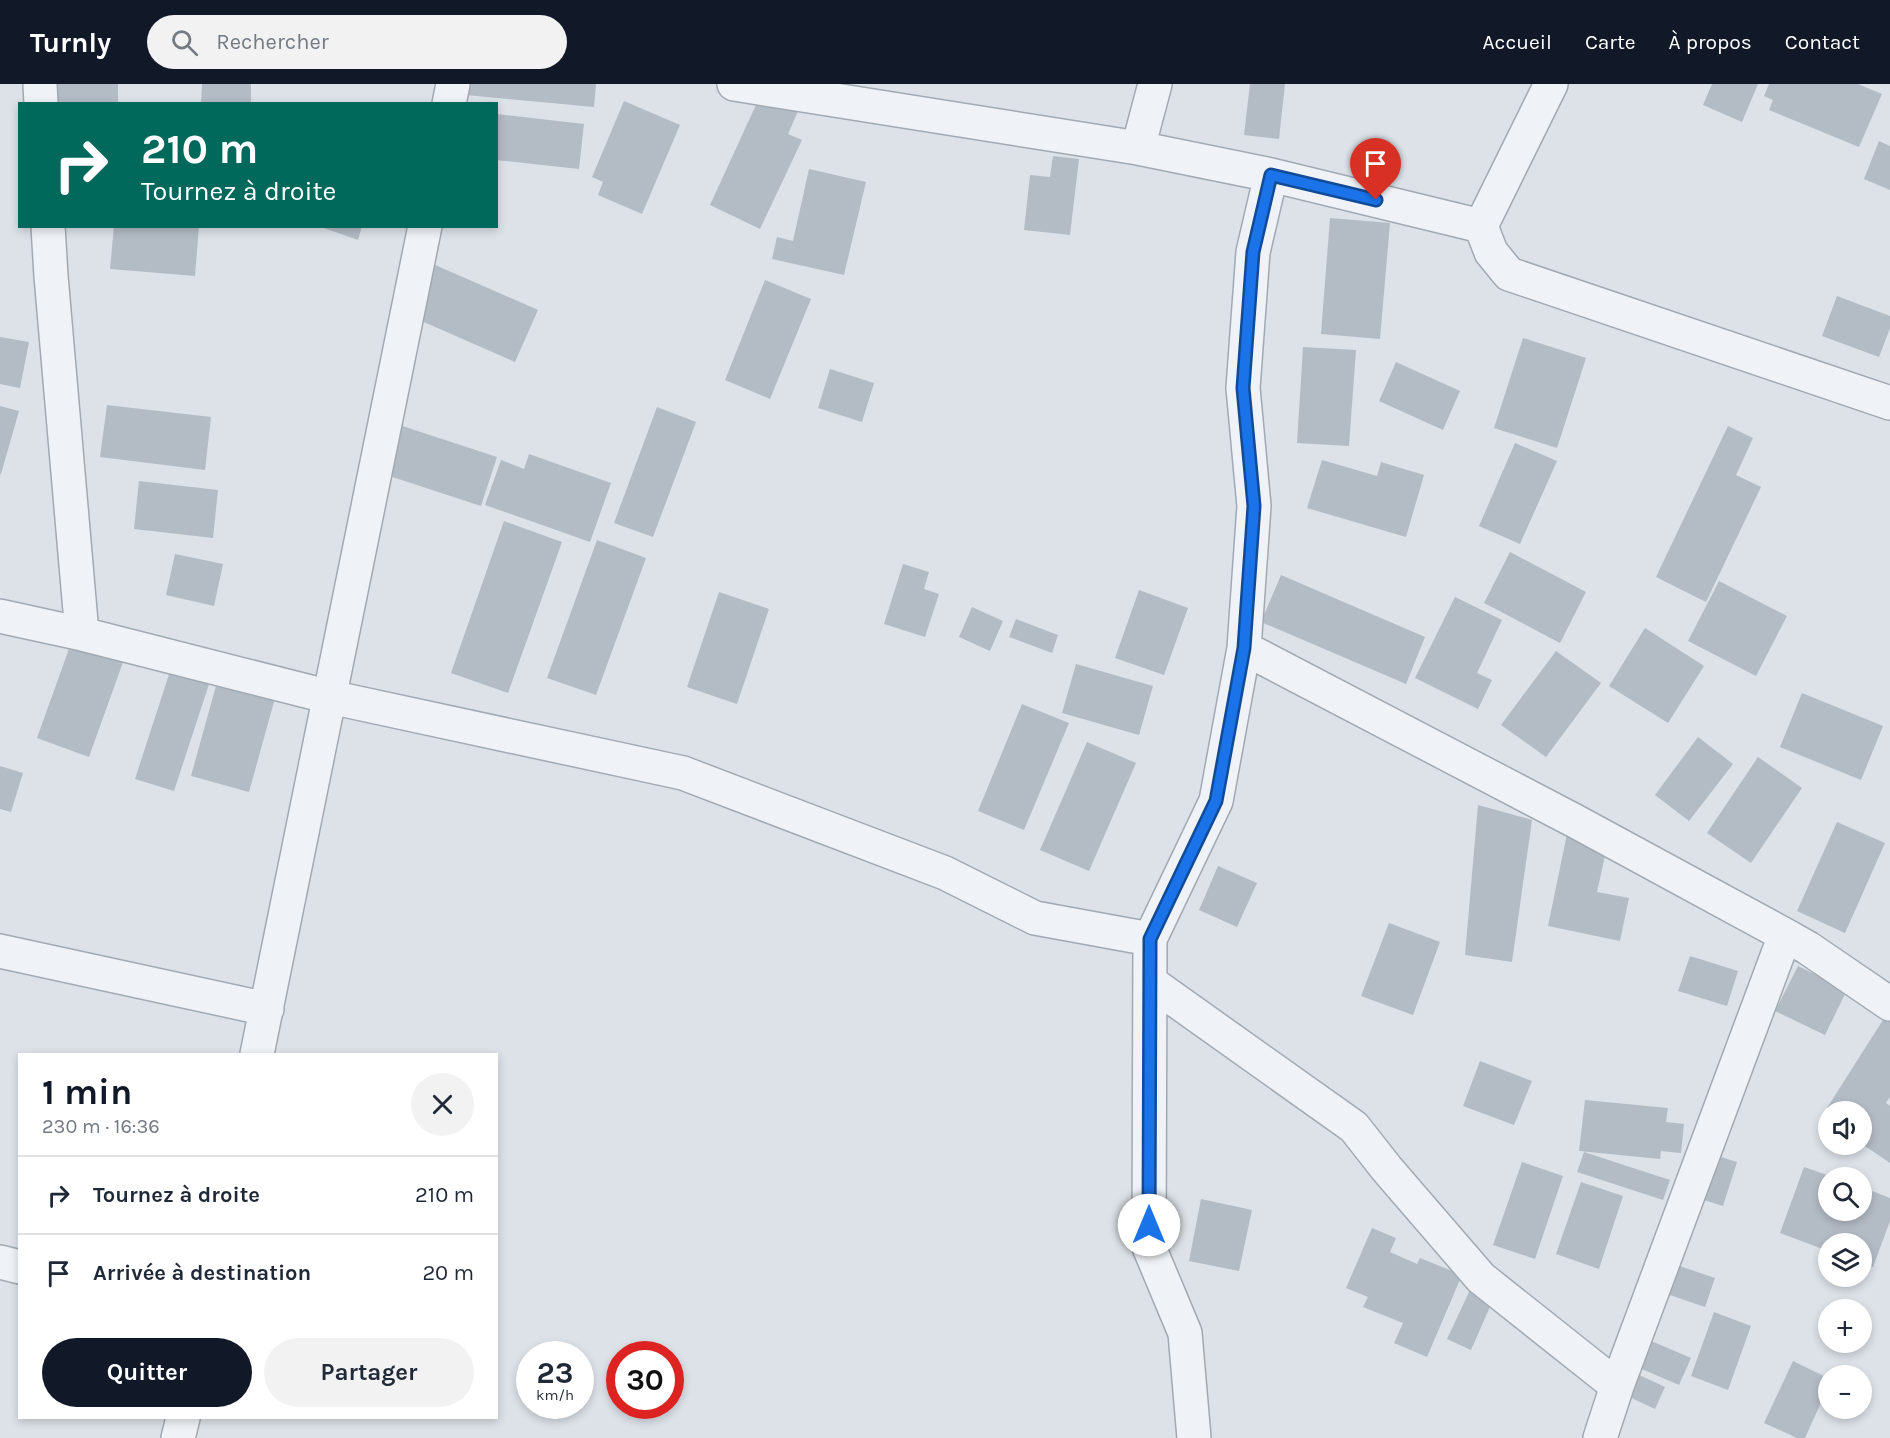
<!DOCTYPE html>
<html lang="fr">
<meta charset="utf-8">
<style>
body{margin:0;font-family:Karla,sans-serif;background:#f2f2f3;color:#1f2937;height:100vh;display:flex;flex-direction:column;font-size:22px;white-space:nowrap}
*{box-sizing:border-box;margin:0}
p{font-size:20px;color:#747a83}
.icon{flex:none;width:33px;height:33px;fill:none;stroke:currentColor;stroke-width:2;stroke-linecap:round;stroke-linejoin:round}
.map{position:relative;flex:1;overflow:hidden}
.panel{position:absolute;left:18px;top:969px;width:480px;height:366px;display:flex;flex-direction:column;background:#fff;border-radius:0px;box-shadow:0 3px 9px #0003}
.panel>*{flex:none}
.hud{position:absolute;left:18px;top:18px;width:480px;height:126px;border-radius:0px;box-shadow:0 3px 9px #0003;background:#00695c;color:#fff;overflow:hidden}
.controls{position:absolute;left:1818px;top:1017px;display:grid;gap:12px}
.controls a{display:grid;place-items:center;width:54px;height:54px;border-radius:50%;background:#fff;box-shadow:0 3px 9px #0003;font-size:30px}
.speed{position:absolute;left:516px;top:1257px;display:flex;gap:12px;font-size:30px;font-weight:700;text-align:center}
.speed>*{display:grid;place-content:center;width:78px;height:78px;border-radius:50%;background:#fff;box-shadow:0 3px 9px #0003;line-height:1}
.speed small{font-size:15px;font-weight:400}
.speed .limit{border:9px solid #d22;background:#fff;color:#111}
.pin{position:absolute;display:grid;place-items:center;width:51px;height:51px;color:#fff;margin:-62px -26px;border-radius:50% 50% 50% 0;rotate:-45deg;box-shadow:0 0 6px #0007}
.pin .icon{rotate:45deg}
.me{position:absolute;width:66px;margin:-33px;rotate:0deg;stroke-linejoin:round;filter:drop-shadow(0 0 4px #0008)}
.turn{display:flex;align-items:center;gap:21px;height:126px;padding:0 24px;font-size:27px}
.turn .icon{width:78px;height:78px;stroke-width:2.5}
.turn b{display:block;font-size:42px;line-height:51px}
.round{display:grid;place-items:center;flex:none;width:63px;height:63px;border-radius:32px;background:#f2f2f3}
.overview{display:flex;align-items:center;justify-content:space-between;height:102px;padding:0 24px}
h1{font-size:36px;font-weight:700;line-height:45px;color:#111827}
.cta{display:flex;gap:12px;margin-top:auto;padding:12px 24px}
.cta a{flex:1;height:69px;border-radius:36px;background:#111827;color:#fff;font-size:24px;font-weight:700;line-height:69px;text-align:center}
.cta a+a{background:#f2f2f3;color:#1f2937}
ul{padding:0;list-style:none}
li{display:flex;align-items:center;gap:18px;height:78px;padding:0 24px;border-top:2px solid #e0e1e3}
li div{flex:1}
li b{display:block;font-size:22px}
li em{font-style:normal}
header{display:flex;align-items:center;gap:36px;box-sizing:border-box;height:84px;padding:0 30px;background:#111827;color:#fff}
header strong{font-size:28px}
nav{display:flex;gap:33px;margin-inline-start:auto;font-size:21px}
.search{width:420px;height:54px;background:#f2f2f3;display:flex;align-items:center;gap:15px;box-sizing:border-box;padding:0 21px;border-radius:33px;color:#747a83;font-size:22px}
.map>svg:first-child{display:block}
.building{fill:#b3bbc5}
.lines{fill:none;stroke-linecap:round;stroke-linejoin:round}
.minor-casing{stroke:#a1a9b2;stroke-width:36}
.minor{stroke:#eff2f6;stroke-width:33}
.route-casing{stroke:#114b97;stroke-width:15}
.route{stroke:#1a73e8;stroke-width:10}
</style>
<header>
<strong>Turnly</strong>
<div class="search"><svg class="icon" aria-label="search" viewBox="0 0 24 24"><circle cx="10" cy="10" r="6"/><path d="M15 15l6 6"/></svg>Rechercher</div>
<nav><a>Accueil</a><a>Carte</a><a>À propos</a><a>Contact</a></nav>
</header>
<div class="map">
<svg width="1890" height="1354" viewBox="0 0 1890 1354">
<rect width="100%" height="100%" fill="#dce2e8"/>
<path class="building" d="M47 0H118V20H47Z
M202 0H251V20H201Z
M456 0H596L594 23 455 10Z
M1250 0H1285L1279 55 1244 51Z
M1712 0H1758L1742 38 1703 21Z
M1769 0H1858L1882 10 1859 63 1769 26 1773 16 1764 12Z
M761 10 798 27 788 50 802 56 760 145 710 121Z
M624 17 680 41 642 130 598 111 603 98 592 93Z
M496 30 584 40 579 85 496 76Z
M1879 57 1890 62V106L1864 95Z
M1053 72 1079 75 1070 151 1024 146 1030 91 1050 93Z
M809 85 866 98 844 191 772 175 777 153 793 157Z
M1330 134 1390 139 1380 255 1321 250Z
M114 142H199L195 192 110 185Z
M318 142H362L358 156Z
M433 180 538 226 515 278 410 232Z
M765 196 811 215 770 315 725 296Z
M1837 212 1890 232V244L1879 273 1822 252Z
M0 253 29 258 20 304 0 300Z
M1523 254 1586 274 1557 364 1494 344Z
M1303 263 1356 266 1349 362 1297 359Z
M1396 278 1460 307 1443 346 1379 317Z
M830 285 874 299 862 338 818 324Z
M107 321 211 333 205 386 100 373Z
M0 322 19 327 1 390H0Z
M657 323 696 338 653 453 614 439Z
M384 336 497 373 481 422 368 385Z
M1728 342 1753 354 1736 391 1761 403 1706 518 1656 493Z
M1515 359 1557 377 1520 460 1479 442Z
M529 370 611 399 590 458 485 421 501 376 524 385Z
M1322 376 1377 392 1381 378 1424 391 1406 453 1307 424Z
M139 397 218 406 213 454 134 445Z
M504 437 562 458 508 609 451 589Z
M597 456 646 474 596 611 547 594Z
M1510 468 1586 508 1560 559 1484 519Z
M175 470 223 480 214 522 166 511Z
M903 480 929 488 924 505 939 510 925 553 884 540Z
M1281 491 1425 553 1406 600 1261 538Z
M1719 497 1787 532 1756 592 1688 557Z
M1139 506 1188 524 1164 591 1115 574Z
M719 508 769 525 737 620 687 603Z
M1455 513 1502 536 1477 589 1492 596 1478 625 1415 594Z
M972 523 1003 537 990 567 959 553Z
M1016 535 1058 551 1052 569 1009 553Z
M1645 544 1704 582 1668 639 1609 602Z
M75 548 127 567 89 673 37 654Z
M1556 567 1601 599 1546 673 1501 641Z
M173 578 212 591 174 707 135 695Z
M1076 580 1153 602 1139 651 1062 629Z
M219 591 277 607 249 708 191 692Z
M1802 609 1883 642 1861 696 1780 663Z
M1022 620 1069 639 1024 746 978 727Z
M1698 653 1733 680 1689 737 1655 711Z
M1087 658 1136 679 1089 787 1040 766Z
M1758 673 1802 704 1751 779 1707 749Z
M0 682 23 689 11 728 0 725Z
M1478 721 1532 736 1512 878 1465 871Z
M1837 738 1885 759 1845 849 1797 827Z
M1567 750 1608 758 1597 808 1629 814 1620 857 1548 842Z
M1218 782 1257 799 1237 843 1199 826Z
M1389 839 1440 858 1413 931 1361 912Z
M1690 872 1738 887 1727 922 1678 907Z
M1798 882 1847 906 1825 951 1775 927Z
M1888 928 1890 929V1013L1886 1019 1890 1022V1079L1862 1060V1028H1828V1040L1820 1035Z
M1480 977 1532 997 1514 1041 1463 1022Z
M1585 1016 1668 1024 1666 1038 1684 1040 1681 1069 1661 1067 1660 1075 1579 1067Z
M1584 1068 1670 1096 1663 1116 1577 1088Z
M1705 1068 1737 1078 1723 1122 1691 1112Z
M1522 1078 1563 1092 1535 1175 1493 1161Z
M1804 1083 1833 1093 1828 1094V1126H1862V1103L1890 1114V1137L1873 1183 1862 1179V1160H1828V1167L1780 1149Z
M1581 1098 1623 1112 1599 1185 1556 1170Z
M1201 1115 1252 1126 1239 1187 1189 1177Z
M1372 1144 1396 1154 1390 1168 1417 1180 1420 1174 1462 1191 1427 1273 1394 1259 1403 1239 1363 1223 1368 1213 1346 1204Z
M1668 1178 1715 1194 1705 1223 1658 1207Z
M1470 1206 1493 1216 1471 1266 1447 1255Z
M1714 1228 1751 1242 1728 1306 1691 1292Z
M1649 1256 1691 1274 1679 1301 1637 1283Z
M1793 1277 1828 1294V1303L1805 1354H1797L1764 1339Z
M1635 1289 1665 1303 1655 1325 1625 1311Z"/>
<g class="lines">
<g class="minor-casing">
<path id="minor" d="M40 0 41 20
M734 0 1138 64 1271 91 1481 142 1491 168 1509 190 1890 319
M449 20 453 0
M1138 64 1155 0
M48 142 51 192 82 550
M1481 142 1551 0
M0 532 82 550 330 613 683 689 945 789 1035 834 1150 855
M1244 564 1575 737 1785 851 1808 864 1890 920
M0 867 267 925
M1150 898 1354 1043 1387 1085 1481 1194 1617 1302 1785 851
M257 970 425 142
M0 1178 20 1183
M178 1354 183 1334
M1194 1354 1185 1249 1149 1163 1150 855 1216 717 1244 564 1254 422 1243 304 1253 168 1271 91
M1600 1354 1617 1302"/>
</g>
<use href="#minor" class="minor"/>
</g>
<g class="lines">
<g class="route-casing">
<path id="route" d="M1149 1141 1150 855 1216 717 1244 564 1254 422 1243 304 1253 168 1271 91 1376 116"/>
</g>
<use href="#route" class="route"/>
</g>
</svg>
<div class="controls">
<a><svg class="icon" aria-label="sound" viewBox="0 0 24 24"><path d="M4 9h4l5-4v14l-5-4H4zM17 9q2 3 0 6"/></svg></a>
<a><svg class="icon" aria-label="search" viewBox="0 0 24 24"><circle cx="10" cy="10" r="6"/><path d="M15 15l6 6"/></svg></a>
<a><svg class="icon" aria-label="layers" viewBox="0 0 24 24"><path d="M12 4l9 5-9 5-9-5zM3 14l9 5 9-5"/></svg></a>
<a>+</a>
<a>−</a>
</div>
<div class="speed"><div>23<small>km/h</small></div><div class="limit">30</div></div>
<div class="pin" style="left:1376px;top:116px;background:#d93025"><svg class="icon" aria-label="arrive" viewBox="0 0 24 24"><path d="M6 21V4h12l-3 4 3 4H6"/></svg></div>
<svg class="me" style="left:1149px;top:1141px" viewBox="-20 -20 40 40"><circle r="19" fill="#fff"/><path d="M0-13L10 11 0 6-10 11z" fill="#1a73e8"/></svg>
<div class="hud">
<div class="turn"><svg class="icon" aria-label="right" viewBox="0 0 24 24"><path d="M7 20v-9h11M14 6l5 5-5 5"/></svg><div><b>210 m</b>Tournez à droite</div></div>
</div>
<section class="panel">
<div class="overview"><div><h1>1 min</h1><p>230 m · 16:36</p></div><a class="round"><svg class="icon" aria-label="close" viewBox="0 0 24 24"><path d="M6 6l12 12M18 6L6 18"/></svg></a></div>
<ul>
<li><svg class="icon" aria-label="right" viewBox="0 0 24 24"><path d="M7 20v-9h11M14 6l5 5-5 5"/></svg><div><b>Tournez à droite</b></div><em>210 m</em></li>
<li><svg class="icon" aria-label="arrive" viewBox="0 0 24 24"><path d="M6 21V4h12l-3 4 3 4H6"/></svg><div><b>Arrivée à destination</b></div><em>20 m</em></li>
</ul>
<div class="cta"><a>Quitter</a><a>Partager</a></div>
</section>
</div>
